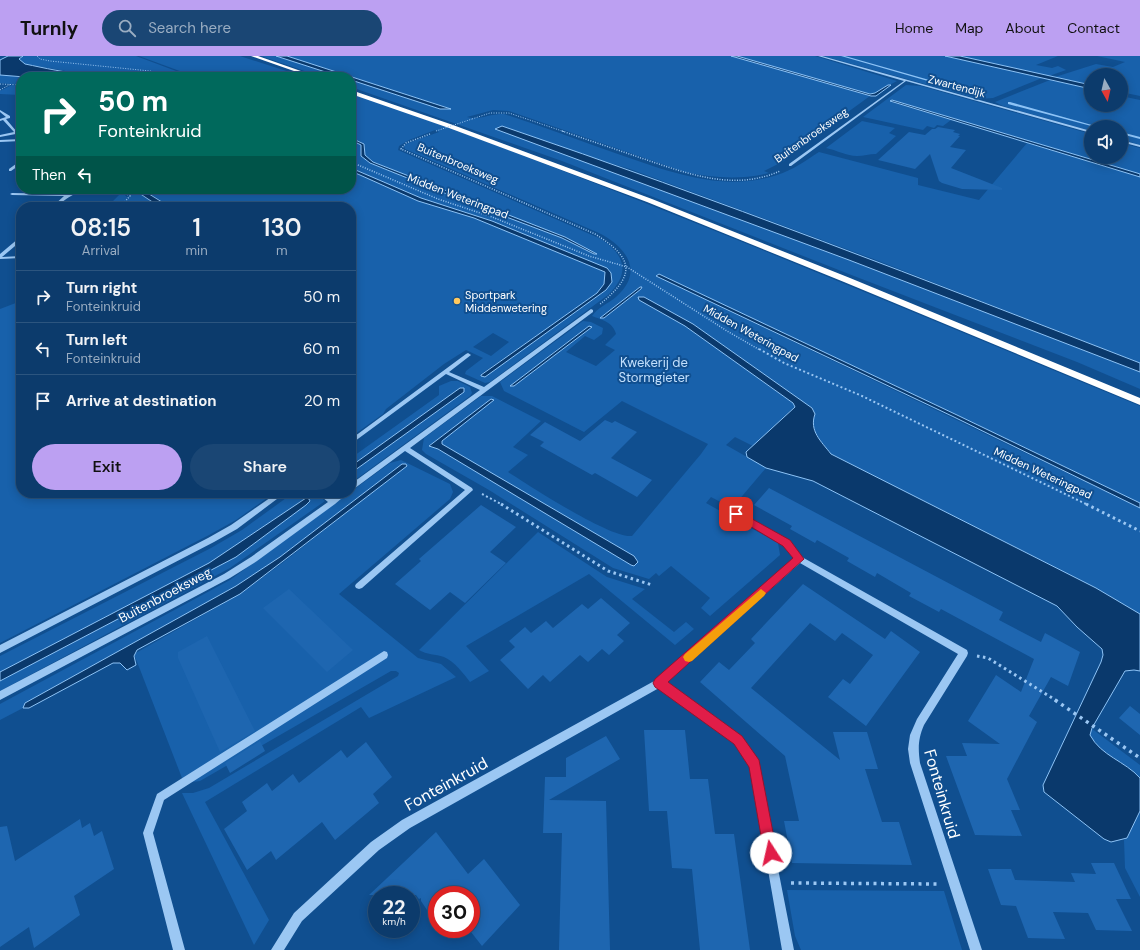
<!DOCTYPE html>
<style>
body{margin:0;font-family:"DM Sans",sans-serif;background:#1a4674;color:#f1f3f6;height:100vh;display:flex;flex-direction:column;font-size:15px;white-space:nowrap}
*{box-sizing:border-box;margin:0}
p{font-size:13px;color:#9aadc2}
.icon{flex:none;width:22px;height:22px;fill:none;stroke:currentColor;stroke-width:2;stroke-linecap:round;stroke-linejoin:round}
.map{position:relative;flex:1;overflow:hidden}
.side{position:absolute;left:16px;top:146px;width:340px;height:296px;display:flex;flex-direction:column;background:#0c3b6c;border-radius:16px;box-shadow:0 2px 10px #0003,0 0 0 1px #2c557f}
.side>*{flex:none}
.top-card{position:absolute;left:16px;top:16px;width:340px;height:122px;border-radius:16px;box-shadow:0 2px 10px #0003,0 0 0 1px #2c557f;background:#00695c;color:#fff;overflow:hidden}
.needle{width:26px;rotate:172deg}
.tools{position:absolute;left:1084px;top:12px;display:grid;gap:8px}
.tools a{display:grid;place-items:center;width:44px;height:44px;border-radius:50%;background:#0c3b6c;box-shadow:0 2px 10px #0003,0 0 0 1px #2c557f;font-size:20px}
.speed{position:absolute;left:368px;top:830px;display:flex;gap:8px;font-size:20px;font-weight:700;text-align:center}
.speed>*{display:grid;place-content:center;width:52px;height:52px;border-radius:50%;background:#0c3b6c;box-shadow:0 2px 10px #0003,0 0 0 1px #2c557f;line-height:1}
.speed small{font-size:10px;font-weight:400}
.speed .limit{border:6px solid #d22;background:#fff;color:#111}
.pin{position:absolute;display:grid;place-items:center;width:34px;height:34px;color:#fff;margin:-17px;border-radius:8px;box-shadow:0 2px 6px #0006}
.me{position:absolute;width:44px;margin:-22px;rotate:350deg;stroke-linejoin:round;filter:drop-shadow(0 0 3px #0008)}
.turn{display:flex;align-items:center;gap:14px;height:84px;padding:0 16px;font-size:18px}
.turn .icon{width:52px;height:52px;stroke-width:2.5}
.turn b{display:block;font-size:28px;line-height:34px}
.then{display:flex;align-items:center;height:38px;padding:0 16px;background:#0003;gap:8px;font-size:15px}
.eta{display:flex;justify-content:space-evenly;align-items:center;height:68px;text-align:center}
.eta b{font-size:24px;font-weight:600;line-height:28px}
.cta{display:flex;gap:8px;margin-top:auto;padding:8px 16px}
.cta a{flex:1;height:46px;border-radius:24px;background:#bca0f2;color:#111;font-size:16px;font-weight:600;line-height:46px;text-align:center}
.cta a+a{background:#1a4674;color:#f1f3f6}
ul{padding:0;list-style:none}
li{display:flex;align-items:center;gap:12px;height:52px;padding:0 16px;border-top:1px solid #2c557f}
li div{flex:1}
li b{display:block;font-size:15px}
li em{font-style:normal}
header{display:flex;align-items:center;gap:24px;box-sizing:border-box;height:56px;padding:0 20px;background:#bca0f2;color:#111}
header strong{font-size:19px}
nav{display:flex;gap:22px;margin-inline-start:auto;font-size:14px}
.search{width:280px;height:36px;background:#1a4674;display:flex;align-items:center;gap:10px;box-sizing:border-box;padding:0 14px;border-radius:22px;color:#9aadc2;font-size:15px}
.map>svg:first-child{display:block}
.green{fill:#1861ab;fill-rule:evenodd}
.water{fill:#0a396c;stroke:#8dc3f6}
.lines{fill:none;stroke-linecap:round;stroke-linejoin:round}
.stream{fill:#8dc3f6;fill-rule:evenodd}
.building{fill:#1e66b0}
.path-far4{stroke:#9bc7f3;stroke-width:1;stroke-dasharray:1 1.5;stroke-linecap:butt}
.path-far3{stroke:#9bc7f3;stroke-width:1.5;stroke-dasharray:1 1.5;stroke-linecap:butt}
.path-far2{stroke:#9bc7f3;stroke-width:2;stroke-dasharray:2 2.5;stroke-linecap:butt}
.path-far1{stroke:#9bc7f3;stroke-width:3;stroke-dasharray:2.5 3.5;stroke-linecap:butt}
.path{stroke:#9bc7f3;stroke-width:3.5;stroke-dasharray:3 4.5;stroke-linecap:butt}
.minor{fill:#9bc7f3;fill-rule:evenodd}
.highway{fill:#fff;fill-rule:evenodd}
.path-bridge{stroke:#9bc7f3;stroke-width:1;stroke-dasharray:1 1.5;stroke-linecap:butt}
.route{fill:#e11d48;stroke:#92132f}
.slow{fill:#f59e0b}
.poi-dot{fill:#ffc85d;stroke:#104f90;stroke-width:1.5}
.labels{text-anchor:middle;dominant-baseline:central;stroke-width:4;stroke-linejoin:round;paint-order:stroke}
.far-street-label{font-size:11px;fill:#fff;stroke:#104f90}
.far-poi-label{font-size:11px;fill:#fff;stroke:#104f90;text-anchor:start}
.park-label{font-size:13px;fill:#c3e0fd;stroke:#104f90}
.street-label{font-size:13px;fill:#fff;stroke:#104f90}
.near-street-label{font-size:16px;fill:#fff;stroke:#104f90}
</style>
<header>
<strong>Turnly</strong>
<div class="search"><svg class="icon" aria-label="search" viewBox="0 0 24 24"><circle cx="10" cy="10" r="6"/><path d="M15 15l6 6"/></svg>Search here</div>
<nav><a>Home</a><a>Map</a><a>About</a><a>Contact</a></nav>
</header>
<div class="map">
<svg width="1140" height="894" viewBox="0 0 1140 894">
<rect width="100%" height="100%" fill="#104f90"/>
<path class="green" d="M23 0H136L192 21H136L131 18H83L25 8 19 3Z
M139 0H240L305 21H196Z
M261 0H276L341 21H322Z
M287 0H731L870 40 801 90 784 105 764 115 769 117C741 124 713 122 685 116L509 55 493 54 467 61C478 65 491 57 504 58 541 70 578 84 615 97 667 115 722 137 777 119 793 114 805 105 819 96L918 122V129L979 144 1027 87 1140 121V307L876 204 630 113 495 73 849 204 1140 316V333L1077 306 854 220 562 105 351 31V24L440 53 449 52Z
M737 0H815L897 25 875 37 870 38Z
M823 0H945L1042 22 993 42 979 43Z
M960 0H1058L1036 9 1052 12 1058 10 1066 14 1049 20Z
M1097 0H1140V40L1121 36V19H1091V29L1055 21 1096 8 1113 11 1125 6Z
M0 19 25 21H21V29L0 27Z
M1050 24 1091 33V49H1121V40L1140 44V89L1121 83V71H1091V75L1003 50 995 46Z
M12 29 21 30V39L0 38V35Z
M906 29 921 30 1091 78V101H1121V87L1140 92V118L892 44 891 46 951 64 943 70 937 69 934 72 927 70 923 74 863 61Z
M351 36C618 131 878 242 1140 350V447L957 359 659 218 656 220 1140 452V558L1096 532 831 398C821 385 809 375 815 358L812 352 693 268 644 241 638 243 685 270 793 347 795 350 753 390 735 381 726 389 766 412 732 452 711 441 706 447 778 487 780 499 710 560 701 552 710 542 671 510 659 520 656 517 649 523 613 512 489 434 426 398 422 394 424 382 481 340H492L541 365 513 391 528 399 508 416C530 430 611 483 632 480L701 398 708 388 622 345 584 376 504 335 500 326 583 265 591 266 603 272 602 278 594 284 585 280 566 296 596 310 615 294 605 289 616 278C613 266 602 264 592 260 597 252 609 247 616 241 645 215 626 191 599 177L405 93 404 90 408 87 439 76 435 74 409 84 399 90 398 94 601 183C625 199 631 217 608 239L490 326 485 327 465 318 466 315 483 302 466 294 444 308 386 353 383 358 351 381V151H170L141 133H351V115L418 145 474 162 605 216 604 228 597 237 481 318 484 321 601 238 610 214 492 165 421 142 351 112V84L361 89V100L370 107 472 148 562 182 597 198 565 181 475 147 369 104 365 99 364 90 361 86 351 82ZM589 270 591 271 514 330 555 295ZM493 277 509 286 491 300 473 291ZM494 343 442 385 441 388 637 503 430 389Z
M862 65 895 72 889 77 896 80 876 98C869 98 864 100 857 100 847 100 836 94 826 92Z
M123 133H133L160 151H107L122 136 127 141 130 139Z
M21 245V437H274L236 464 209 479 0 587V253Z
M451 325H458L470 331 472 337 470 340 351 427V417L464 336V332L460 333 351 410V402L439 339V330Z
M401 404 450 428 453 436 450 443 339 538 418 602 441 608 456 621 369 662 361 651 205 746 269 864 254 889 182 737H193L209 732 398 620 399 617 396 615H391L200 725C194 726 187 727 182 722L134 598 240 538 281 508 407 409 402 408 280 501 236 530 25 647 23 652 0 664V648L230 524 390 407Z
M293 437H316L325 445 230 512 0 635V625L236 501 260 483 306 442 209 507 0 616V600L211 492 242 474Z
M538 476 607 521 645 533 632 543 674 576 686 566 694 573 675 589 589 518 466 590 489 615 470 626C464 618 454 605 444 601 435 598 427 599 419 594Z
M1091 672 1140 709V722C1125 705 1102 700 1090 679Z
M1140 755V841L1125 812 1124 784 1127 782Z
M787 834 944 835 962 894H801L795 880Z"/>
<path class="water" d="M8 0H23L19 3 25 8C45 12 65 17 86 18 101 19 122 16 135 19L136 21H25L0 19V4Z
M276 0H287L451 53H440L351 24V21H341Z
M731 0H737L870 38 875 37 888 29H891L876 40H871Z
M945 0H960L1091 29V33Z
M892 44 1137 117 1140 118V121L890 45Z
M502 70C717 143 928 225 1140 307V316L849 204 495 73Z
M351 82 364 88 365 99 373 106 565 181 597 198H594L562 182 472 148 370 107 361 100V89L351 84Z
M351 112 421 142 492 165 607 212 611 217 612 226 606 234 485 321 481 320V319L597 237 604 228 605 216 474 162 418 145 351 115Z
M133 133H141L170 151H160Z
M659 218 957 359 1140 447V452L954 361 656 220Z
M640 231H642L641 233 604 262H600Z
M638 241H644L693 268 812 352 815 358C809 375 821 385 831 398L1096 532 1140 558V615L1134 614 1125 615 1092 672 1090 679C1101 700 1125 705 1140 722V755L1127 782 1111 786 1104 783 1044 736 1043 729 1101 606 1103 599 1102 593 1077 571 1057 550 813 425 766 412 747 401 746 396 795 351 793 347 685 270 639 244Z
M589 270 592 271 514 330H510Z
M460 332H464V336L351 417V410Z
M491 343 494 344 442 385V388L634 500 638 506 634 510 631 509 438 393 429 390Z
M402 408H406L407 410 240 538 137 594 134 600 136 609 127 614 120 607H113L29 652H23L25 647 236 530 280 501Z
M306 442 309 443 310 445 306 449 236 501 0 625V616L209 507Z"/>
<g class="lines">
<path class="stream" d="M841 0H845L982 39 980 40Z
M1008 46H1010L1099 71H1095L1008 48Z
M1121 76 1140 81V83L1121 78Z"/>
</g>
<path class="building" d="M938 71 955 74 953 76 960 78 958 80H960L950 91 966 94 951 112 1002 132V134L962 133 942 127 939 125 930 98 915 113 878 104 909 76 925 79 932 73H935Z
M605 364 612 367 615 365 637 376 611 402 652 424 637 441 595 417 592 419 540 390 544 386 530 379 545 366 580 385Z
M769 432 1003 556 999 564 1041 586 1045 577 1080 596 1068 630 1051 621 1029 660 1037 666 1007 723 1020 754H1011L1022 780 975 779 946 700H967L962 687 1000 688 968 665 996 619 1021 636 1034 603 941 553 939 556 909 540 911 537 877 517 875 521 847 505 849 502 817 484 815 487 790 473 792 470 754 449Z
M481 449 516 471 490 496 506 507 465 547 450 536 430 554 395 528 421 505 419 503Z
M803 528 885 583 891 575 920 596 866 670 828 641 843 623 850 628 873 599 842 577 835 585 810 567 751 632 840 704 833 676H867L878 713H865L882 766H899L912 809 792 807 784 765H799L785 700 700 626 719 606 729 614 755 587 751 583Z
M289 533 353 594 327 616 263 552Z
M601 542 630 567 617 579 624 585 609 599 602 593 588 606 580 599 550 626 543 619 528 633 500 604 515 591 509 585 525 571 531 577 546 565 553 572 582 548 588 553Z
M207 580 255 675 220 696 178 602V596Z
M1130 650 1140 658V679L1119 662Z
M644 674H685L690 723H708L715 778H734L750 894H700L692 813 672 812 667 755H649Z
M606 680 620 703 549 744 606 745 610 894H559L562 777H543L545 721H566V702Z
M260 685 265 695 230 717 225 707Z
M366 686 392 721 373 738 379 747 335 784 322 766 276 804 271 795 247 814 224 773 247 755 242 746 267 727 272 735 293 718 299 727 341 694 347 702Z
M80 763 82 772 90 767 94 780 102 775 114 813 74 840 80 859 34 892 29 871 0 891V771L7 770 15 805Z
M436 776 468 818 484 803 520 849 482 890 471 876V839H437V869L421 845V842L419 843 416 839H369Z
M1091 807H1114L1131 843H1116L1132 875 1096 874 1088 857 1053 856 1065 883 1028 882 1016 850 1001 849 988 813H1011L1015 824 1075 826 1071 817 1096 818Z"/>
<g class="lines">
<path class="path-far4" d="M37 0 40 3 50 5 150 15 177 21
M0 28 21 29
M0 34 11 28
M472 63 490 57H509L565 76"/>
<path class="path-far3" d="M562 75C588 84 615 93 641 102 686 117 733 136 780 115
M430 78 406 87 401 93 595 178C635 203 636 219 599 249
M351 106 438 143 492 161 589 200 627 211 727 275 760 294
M119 133 130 140 120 151"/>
<path class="path-far2" d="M759 293 784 307 862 340 1088 449
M482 438 503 449"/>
<path class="path-far1" d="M501 448 608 515 652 529
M1086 448 1140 475
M977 600 988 602 1057 645"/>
<path class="path" d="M1055 644 1140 702
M791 827 938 828"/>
<path class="minor" d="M818 0H822L1091 75V77L906 25 791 110H789V108L904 25Z
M0 54 10 60V62L6 63 17 76 21 75V77L0 81V79L14 76 3 64 0 65V63L6 61 0 56Z
M21 83V85L0 86V84Z
M1121 84 1140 89V91L1121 86Z
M20 105H21V108L11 115H9V113Z
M82 133H104L105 134 103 135C80 134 74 136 56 151H52L64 140 12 139 10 138 12 137 68 138Z
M19 182H21V185L2 201 21 200V202L0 203V198Z
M591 253 593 254V256L410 392 472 432 473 434 362 532 359 533 356 532 355 530 356 528 465 434 405 395 351 435V428L480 334 446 318 351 388V383L466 298 468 297 471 299 449 316 484 331Z
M277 437H285L237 473 214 486 0 597V589L208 482 231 469Z
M317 437H325L333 442 340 437H348L335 448 257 505 230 522 0 644V635L224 518 251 501 328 446Z
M736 455 789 485 802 501 967 594 968 597 967 600 924 669C918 683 918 692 920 707L982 894H970L910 707 908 693 910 679 917 663 958 598 800 507 666 627 741 681 757 706 794 894H782L750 711 735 687 659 632 410 772 379 794 302 865 284 894H271L294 857 371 786 402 764 656 624 794 503 783 489 733 460 732 458 733 456Z
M384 595 387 596 388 599 387 602 164 744 153 777 185 894H173L143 777 157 738Z"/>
<path class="highway" d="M251 0H258L318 21H311Z
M351 34 453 69 652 143 850 222 1140 342V349L844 226 647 146 449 72 351 38Z"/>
<path class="path-bridge" d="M436 75 472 63"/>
</g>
<path class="route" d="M736 454 790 484 804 503 668 626 742 680 759 704 777 797 775 802 771 804 766 802 764 797 749 711 734 688 655 631 653 627 655 623 793 502 783 490 733 460V455Z"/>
<path class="slow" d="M761 533 766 537 764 540 692 605 689 606 685 605 683 601 685 598Z"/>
<circle class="poi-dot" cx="457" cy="245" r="4"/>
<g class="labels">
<g class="far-street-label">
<text transform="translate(957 30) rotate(15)">Zwartendijk</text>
<text transform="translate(811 79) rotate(-35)">Buitenbroeksweg</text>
<text transform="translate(458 107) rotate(23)">Buitenbroeksweg</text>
<text transform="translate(458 140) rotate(21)">Midden Weteringpad</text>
<text transform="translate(751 277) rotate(29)">Midden Weteringpad</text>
<text transform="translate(1043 417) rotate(25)">Midden Weteringpad</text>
</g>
<g class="far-poi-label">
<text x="465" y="239">Sportpark<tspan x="465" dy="13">Middenwetering</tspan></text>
</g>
<g class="park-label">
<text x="654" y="306">Kwekerij de<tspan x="654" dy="15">Stormgieter</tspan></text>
</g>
<g class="street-label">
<text transform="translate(165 539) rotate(-28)">Buitenbroeksweg</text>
</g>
<g class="near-street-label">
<text transform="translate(446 728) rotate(-29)">Fonteinkruid</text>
<text transform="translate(942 738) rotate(74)">Fonteinkruid</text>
</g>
</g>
</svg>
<div class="tools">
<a><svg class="needle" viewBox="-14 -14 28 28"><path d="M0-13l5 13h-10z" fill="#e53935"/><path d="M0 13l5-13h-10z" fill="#9aadc2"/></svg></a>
<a><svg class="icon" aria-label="sound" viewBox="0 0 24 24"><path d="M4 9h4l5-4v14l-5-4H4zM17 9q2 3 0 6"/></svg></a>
</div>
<div class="speed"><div>22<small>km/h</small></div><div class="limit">30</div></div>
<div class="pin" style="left:736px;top:458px;background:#d93025"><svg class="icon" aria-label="arrive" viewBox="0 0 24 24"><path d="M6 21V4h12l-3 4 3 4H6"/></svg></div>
<svg class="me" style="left:771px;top:797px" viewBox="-20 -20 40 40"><circle r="19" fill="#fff"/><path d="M0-13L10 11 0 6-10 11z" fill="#e11d48"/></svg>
<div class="top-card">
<div class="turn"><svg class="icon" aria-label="right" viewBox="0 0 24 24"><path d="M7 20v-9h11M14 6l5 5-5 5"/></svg><div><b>50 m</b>Fonteinkruid</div></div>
<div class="then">Then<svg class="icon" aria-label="left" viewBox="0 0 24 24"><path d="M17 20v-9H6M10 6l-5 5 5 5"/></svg></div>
</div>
<section class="side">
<div class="eta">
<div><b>08:15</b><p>Arrival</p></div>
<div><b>1</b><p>min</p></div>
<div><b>130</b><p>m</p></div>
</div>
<ul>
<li><svg class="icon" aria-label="right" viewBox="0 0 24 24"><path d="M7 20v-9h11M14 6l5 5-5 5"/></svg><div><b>Turn right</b><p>Fonteinkruid</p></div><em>50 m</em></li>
<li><svg class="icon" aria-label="left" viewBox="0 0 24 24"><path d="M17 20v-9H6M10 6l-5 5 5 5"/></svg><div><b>Turn left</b><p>Fonteinkruid</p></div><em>60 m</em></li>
<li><svg class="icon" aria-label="arrive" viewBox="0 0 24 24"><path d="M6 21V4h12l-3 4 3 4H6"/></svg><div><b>Arrive at destination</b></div><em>20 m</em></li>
</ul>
<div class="cta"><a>Exit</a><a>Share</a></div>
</section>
</div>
